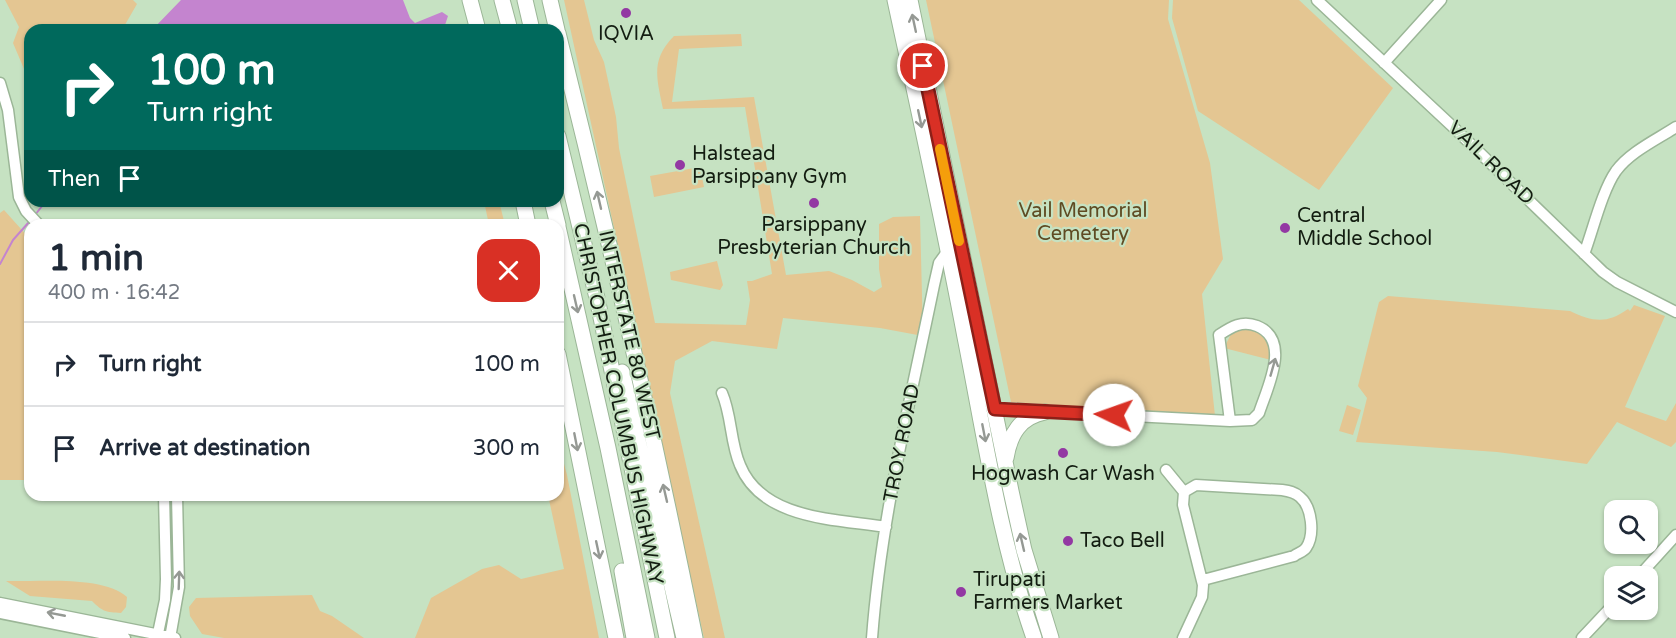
<!DOCTYPE html>
<meta charset="utf-8">
<style>
body{margin:0;font-family:"Varela Round",sans-serif;background:#f6f6f7;color:#1f2937;height:100vh;display:flex;flex-direction:column;font-size:22px;white-space:nowrap}
*{box-sizing:border-box;margin:0}
p{font-size:20px;color:#747a83}
.icon{flex:none;width:33px;height:33px;fill:none;stroke:currentColor;stroke-width:2;stroke-linecap:round;stroke-linejoin:round}
.map{position:relative;flex:1;overflow:hidden}
.drawer{position:absolute;left:24px;top:219px;width:540px;height:282px;display:flex;flex-direction:column;background:#fff;border-radius:18px;box-shadow:0 2px 4px #0004}
.drawer>*{flex:none}
.banner{position:absolute;left:24px;top:24px;width:540px;height:183px;border-radius:18px;box-shadow:0 2px 4px #0004;background:#00695c;color:#fff;overflow:hidden}
.tools{position:absolute;left:1604px;top:500px;display:grid;gap:12px}
.tools a{display:grid;place-items:center;width:54px;height:54px;border-radius:12px;background:#fff;box-shadow:0 2px 4px #0004;font-size:30px}
.pin{position:absolute;display:grid;place-items:center;width:51px;height:51px;color:#fff;margin:-26px;border:3px solid #fff;border-radius:50%;box-shadow:0 2px 6px #0007}
.me{position:absolute;width:66px;margin:-33px;rotate:273deg;stroke-linejoin:round;filter:drop-shadow(0 0 4px #0008)}
.turn{display:flex;align-items:center;gap:21px;height:126px;padding:0 24px;font-size:27px}
.turn .icon{width:78px;height:78px;stroke-width:2.5}
.turn b{display:block;font-size:42px;line-height:51px}
.then{display:flex;align-items:center;height:57px;padding:0 24px;background:#0003;gap:12px;font-size:22px}
.round{display:grid;place-items:center;flex:none;width:63px;height:63px;border-radius:18px;background:#f6f6f7}
.overview{display:flex;align-items:center;justify-content:space-between;height:102px;padding:0 24px}
h1{font-size:36px;font-weight:700;line-height:45px}
ul{padding:0;list-style:none}
li{display:flex;align-items:center;gap:18px;height:84px;padding:0 24px;border-top:2px solid #e0e1e3}
li div{flex:1}
li b{display:block;font-size:22px}
li em{font-style:normal}
.map>svg:first-child{display:block}
.green{fill:#e4c692}
.water{fill:#c484cf}
.lines{fill:none;stroke-linecap:round;stroke-linejoin:round}
.stream{stroke:#c484cf;stroke-width:2}
.minor-casing{stroke:#9bb697;stroke-width:13}
.highway-casing{stroke:#9bb697;stroke-width:17}
.minor{stroke:#fff;stroke-width:10}
.highway{stroke:#fff;stroke-width:15}
.oneway{stroke:#959994}
.route-casing{stroke:#8d1f18;stroke-width:15}
.route{stroke:#d93025;stroke-width:10}
.slow{stroke:#f59e0b;stroke-width:10}
.poi-dot{fill:#9338a3;stroke:#c6e2c2;stroke-width:2}
.labels{text-anchor:middle;dominant-baseline:central;stroke-width:4.5;stroke-linejoin:round;paint-order:stroke}
.poi-label{font-size:20px;fill:#131d11;stroke:#c6e2c2;text-anchor:start}
.street-label{font-size:20px;fill:#131d11;stroke:#c6e2c2}
.park-label{font-size:20px;fill:#5f4b23;stroke:#c6e2c2}
</style>
<div class="map">
<svg width="1676" height="638" viewBox="0 0 1676 638">
<rect width="100%" height="100%" fill="#c6e2c2"/>
<path class="green" d="M5 0H133L137 4 122 30H30V101L26 98 27 76 13 43 19 27Z
M564 0H584L594 40 604 62 616 117 619 148 655 323 746 325 750 300 747 281H752L772 274 745 107 663 109C657 79 650 60 674 36L741 34 742 46 679 49 672 102 754 97 786 275 829 271 852 280 874 292 882 287 879 269V224L893 217 920 216 923 336 880 328 783 318 777 349 712 341 675 361 670 393 725 638H704Z
M926 0H1169L1168 19 1210 163 1223 259 1202 294 1215 416 1011 402Z
M1173 0H1299L1393 88 1319 190 1198 111 1172 18Z
M700 167 704 187 654 197 650 176Z
M484 201H499L505 225H489Z
M4 210 30 239V480H0V213Z
M717 261 723 285 720 290 671 280 670 272Z
M1388 296 1570 311C1593 322 1607 324 1628 309L1630 311 1634 305 1665 316 1625 407 1666 421 1676 403V442L1671 447 1617 422 1587 464 1497 452 1356 442 1367 398 1358 386 1379 302Z
M1240 329C1263 328 1270 338 1271 360L1224 348 1231 334Z
M1347 405 1361 410 1353 435 1339 431Z
M558 449H560L567 475 599 638H415L431 598 482 569 499 565 521 579 564 569 548 495H558Z
M6 581C37 582 103 575 127 597L126 607 121 613C106 612 103 612 92 601L30 596Z
M312 595 320 611 332 616 364 638H224L202 634 190 616 189 607 196 598Z"/>
<path class="water" d="M181 0H403L410 18 415 23 442 12 448 16 445 25 439 30H152Z"/>
<g class="lines">
<path class="stream" d="M35 215 46 201
M0 264 13 240 29 222"/>
<g class="minor-casing">
<path id="minor" d="M1317 0 1452 126 1603 272 1617 282 1676 312
M1384 63 1441 0
M0 83 8 110 19 197 26 211 39 225
M1584 254C1593 230 1602 191 1616 171 1630 152 1656 140 1676 127
M722 393C732 416 730 442 740 465 762 520 836 519 886 527
M995 409 1230 421 1252 420 1259 413C1267 388 1292 340 1257 326 1242 320 1231 327 1219 335L1230 421
M1166 470 1184 492
M1639 576 1676 535
M0 603 175 638
M0 613 125 638
M157 638 165 600 166 579 164 495
M170 638 179 587 177 495
M872 638C881 518 910 402 934 285L939 263 947 252
M1183 638 1202 597 1203 585 1183 505 1184 492 1196 485 1282 490C1289 491 1295 492 1300 497 1312 507 1315 535 1306 548 1303 552 1298 553 1294 556L1203 580
M1582 638 1614 604"/>
</g>
<g class="highway-casing">
<path id="highway" d="M470 0 478 30
M502 0 510 30
M525 0 532 30
M550 0 557 30
M895 0C919 112 944 225 965 337 985 438 1000 541 1034 638
M910 0 1011 491 1024 550 1051 638
M558 33C608 233 654 435 695 638
M558 136 597 298 667 638
M523 201 528 225
M552 201 558 225
M558 227 608 448 647 638
M558 354 616 638
M622 372 684 638
M1006 458C1010 434 1020 417 1045 412
M622 571 634 638"/>
</g>
<use href="#minor" class="minor"/>
<use href="#highway" class="highway"/>
</g>
<defs><path id="oneway-shaft" d="M-6 0H5M1.5-3L5.5 0L1.5 3" fill="none" stroke-width="1.6" stroke-linecap="round" stroke-linejoin="round" transform="scale(1.5)"/></defs>
<g class="oneway">
<use href="#oneway-shaft" transform="translate(914 23) rotate(-102)"/>
<use href="#oneway-shaft" transform="translate(920 119) rotate(78)"/>
<use href="#oneway-shaft" transform="translate(599 200) rotate(-103)"/>
<use href="#oneway-shaft" transform="translate(576 304) rotate(77)"/>
<use href="#oneway-shaft" transform="translate(1273 367) rotate(-74)"/>
<use href="#oneway-shaft" transform="translate(984 433) rotate(79)"/>
<use href="#oneway-shaft" transform="translate(576 442) rotate(79)"/>
<use href="#oneway-shaft" transform="translate(665 493) rotate(-103)"/>
<use href="#oneway-shaft" transform="translate(1022 542) rotate(-103)"/>
<use href="#oneway-shaft" transform="translate(598 550) rotate(78)"/>
<use href="#oneway-shaft" transform="translate(179 580) rotate(-88)"/>
<use href="#oneway-shaft" transform="translate(56 614) rotate(-169)"/>
</g>
<g class="lines">
<g class="route-casing">
<path id="route" d="M923 66 995 409 1114 415"/>
</g>
<use href="#route" class="route"/>
<path class="slow" d="M940 149 959 241"/>
</g>
<g class="poi-dot">
<circle cx="626" cy="13" r="6"/>
<circle cx="680" cy="165" r="6"/>
<circle cx="814" cy="203" r="6"/>
<circle cx="1285" cy="228" r="6"/>
<circle cx="1063" cy="453" r="6"/>
<circle cx="1068" cy="541" r="6"/>
<circle cx="961" cy="592" r="6"/>
</g>
<g class="labels">
<g class="poi-label">
<text x="626" y="34" text-anchor="middle">IQVIA</text>
<text x="692" y="154">Halstead<tspan x="692" dy="23">Parsippany Gym</tspan></text>
<text x="1297" y="216">Central<tspan x="1297" dy="23">Middle School</tspan></text>
<text x="814" y="225" text-anchor="middle">Parsippany<tspan x="814" dy="23">Presbyterian Church</tspan></text>
<text x="1063" y="474" text-anchor="middle">Hogwash Car Wash</text>
<text x="1080" y="541">Taco Bell</text>
<text x="973" y="580">Tirupati<tspan x="973" dy="23">Farmers Market</tspan></text>
</g>
<g class="street-label">
<text transform="translate(1491 163) rotate(44)">VAIL ROAD</text>
<text transform="translate(629 335) rotate(77)">INTERSTATE 80 WEST</text>
<text transform="translate(618 404) rotate(78)">CHRISTOPHER COLUMBUS HIGHWAY</text>
<text transform="translate(902 443) rotate(-79)">TROY ROAD</text>
</g>
<g class="park-label">
<text x="1083" y="211">Vail Memorial<tspan x="1083" dy="23">Cemetery</tspan></text>
</g>
</g>
</svg>
<div class="tools">
<a><svg class="icon" aria-label="search" viewBox="0 0 24 24"><circle cx="10" cy="10" r="6"/><path d="M15 15l6 6"/></svg></a>
<a><svg class="icon" aria-label="layers" viewBox="0 0 24 24"><path d="M12 4l9 5-9 5-9-5zM3 14l9 5 9-5"/></svg></a>
</div>
<div class="pin" style="left:923px;top:66px;background:#d93025"><svg class="icon" aria-label="arrive" viewBox="0 0 24 24"><path d="M6 21V4h12l-3 4 3 4H6"/></svg></div>
<svg class="me" style="left:1114px;top:415px" viewBox="-20 -20 40 40"><circle r="19" fill="#fff"/><path d="M0-13L10 11 0 6-10 11z" fill="#d93025"/></svg>
<div class="banner">
<div class="turn"><svg class="icon" aria-label="right" viewBox="0 0 24 24"><path d="M7 20v-9h11M14 6l5 5-5 5"/></svg><div><b>100 m</b>Turn right</div></div>
<div class="then">Then<svg class="icon" aria-label="arrive" viewBox="0 0 24 24"><path d="M6 21V4h12l-3 4 3 4H6"/></svg></div>
</div>
<section class="drawer">
<div class="overview"><div><h1>1 min</h1><p>400 m · 16:42</p></div><a class="round" style="background:#d93025;color:#fff"><svg class="icon" aria-label="close" viewBox="0 0 24 24"><path d="M6 6l12 12M18 6L6 18"/></svg></a></div>
<ul>
<li><svg class="icon" aria-label="right" viewBox="0 0 24 24"><path d="M7 20v-9h11M14 6l5 5-5 5"/></svg><div><b>Turn right</b></div><em>100 m</em></li>
<li><svg class="icon" aria-label="arrive" viewBox="0 0 24 24"><path d="M6 21V4h12l-3 4 3 4H6"/></svg><div><b>Arrive at destination</b></div><em>300 m</em></li>
</ul>
</section>
</div>
